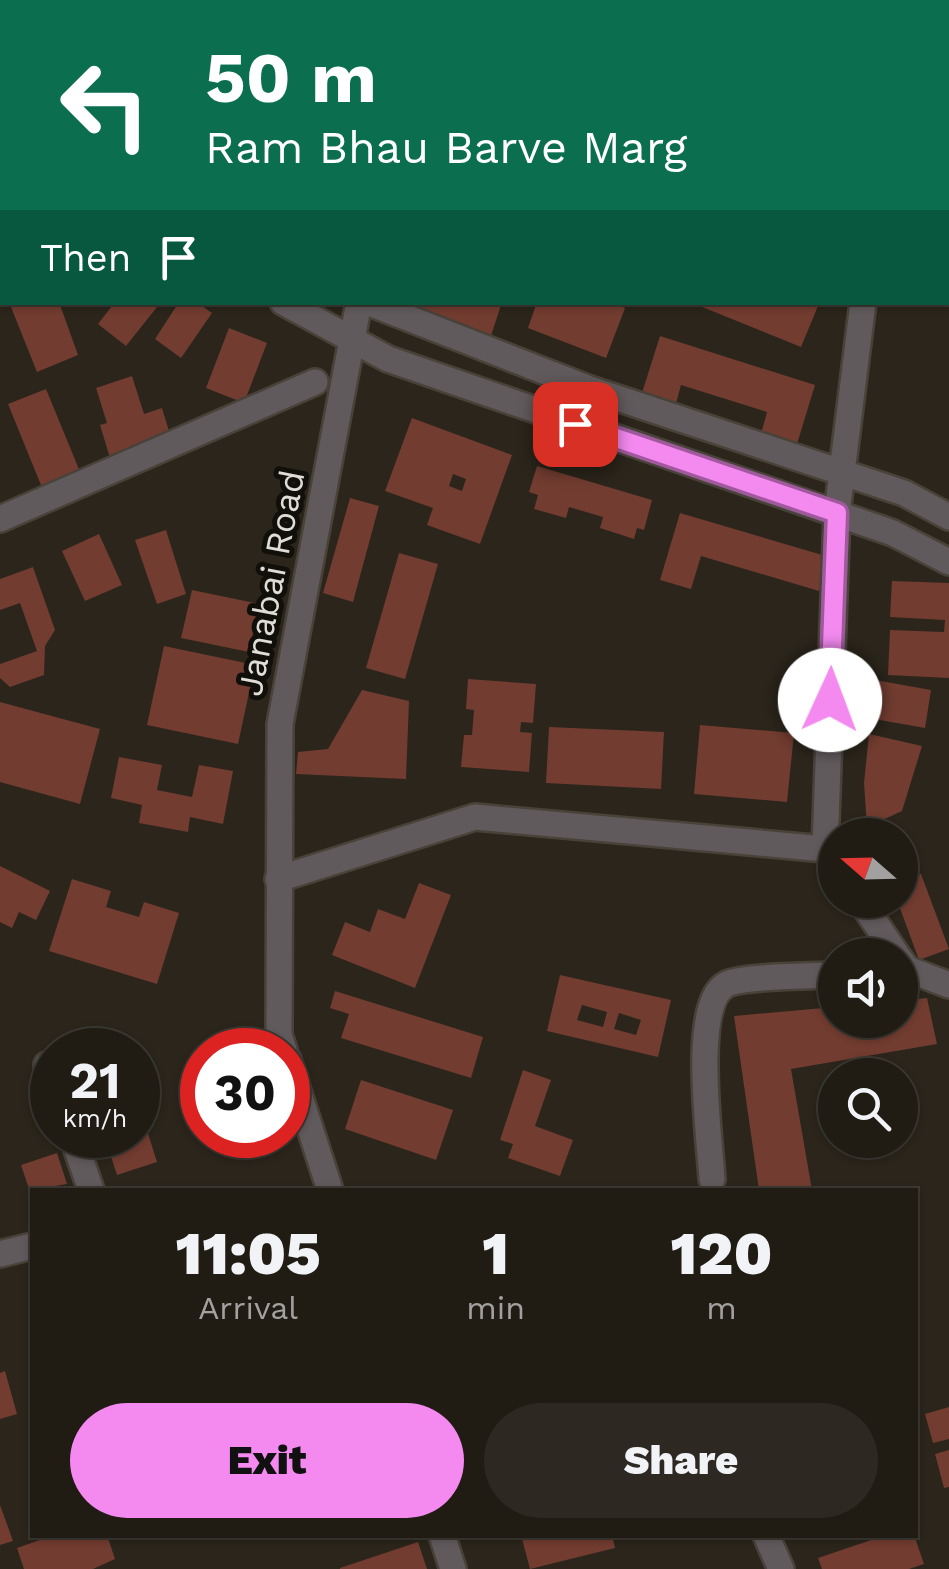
<!DOCTYPE html>
<style>
body{margin:0;font-family:"Work Sans",sans-serif;background:#2d2922;color:#f1f3f6;height:100vh;display:flex;flex-direction:column;font-size:38px;white-space:nowrap}
*{box-sizing:border-box;margin:0}
p{font-size:32px;color:#a2a1a0}
.icon{flex:none;width:55px;height:55px;fill:none;stroke:currentColor;stroke-width:2;stroke-linecap:round;stroke-linejoin:round}
.map{position:relative;flex:1;overflow:hidden}
.details{position:absolute;left:30px;top:1188px;width:888px;height:350px;display:flex;flex-direction:column;background:#201c14;border-radius:0px;box-shadow:0 2px 8px #0004,0 0 0 2px #3d3a34}
.details>*{flex:none}
.guide{position:absolute;left:0px;top:0px;width:950px;height:305px;box-shadow:0 2px 8px #0004,0 0 0 2px #3d3a34;background:#0b6e4f;color:#fff;overflow:hidden}
.needle{width:65px;rotate:290deg}
.tools{position:absolute;left:818px;top:818px;display:grid;gap:20px}
.tools a{display:grid;place-items:center;width:100px;height:100px;border-radius:50%;background:#201c14;box-shadow:0 2px 8px #0004,0 0 0 2px #3d3a34;font-size:50px}
.speed{position:absolute;left:30px;top:1028px;display:flex;gap:20px;font-size:50px;font-weight:700;text-align:center}
.speed>*{display:grid;place-content:center;width:130px;height:130px;border-radius:50%;background:#201c14;box-shadow:0 2px 8px #0004,0 0 0 2px #3d3a34;line-height:1}
.speed small{font-size:25px;font-weight:400}
.speed .limit{border:15px solid #d22;background:#fff;color:#111}
.pin{position:absolute;display:grid;place-items:center;width:85px;height:85px;color:#fff;margin:-42px;border-radius:20px;box-shadow:0 5px 15px #0006}
.me{position:absolute;width:110px;margin:-55px;rotate:2deg;stroke-linejoin:round;filter:drop-shadow(0 0 8px #0008)}
.turn{display:flex;align-items:center;gap:35px;height:210px;padding:0 40px;font-size:45px}
.turn .icon{width:130px;height:130px;stroke-width:2.5}
.turn b{display:block;font-size:70px;line-height:85px}
.then{display:flex;align-items:center;height:95px;padding:0 40px;background:#0003;gap:20px;font-size:38px}
.eta{display:flex;justify-content:space-evenly;align-items:center;height:170px;text-align:center}
.eta b{font-size:60px;font-weight:800;line-height:70px}
.action{display:flex;gap:20px;margin-top:auto;padding:20px 40px}
.action a{flex:1;height:115px;border-radius:60px;background:#f489f0;color:#111;font-size:40px;font-weight:800;line-height:115px;text-align:center}
.action a+a{background:#2d2922;color:#f1f3f6}
.map>svg:first-child{display:block}
.building{fill:#723c30;fill-rule:evenodd}
.lines{fill:none;stroke-linecap:round;stroke-linejoin:round}
.minor-casing{stroke:#484239;stroke-width:30}
.minor{stroke:#615a5c;stroke-width:25}
.route-casing{stroke:#9f599c;stroke-width:25}
.route{stroke:#f489f0;stroke-width:18}
.labels{text-anchor:middle;dominant-baseline:central;stroke-width:10;stroke-linejoin:round;paint-order:stroke}
.street-label{font-size:35px;fill:#e0dcd6;stroke:#110f0a}
</style>
<div class="map">
<svg width="949" height="1569" viewBox="0 0 949 1569">
<rect width="100%" height="100%" fill="#2b251b"/>
<path class="building" d="M9 302H59L78 355 37 372Z
M115 302H161L126 346 98 324Z
M179 302H196L212 313 181 358 155 339Z
M399 302H502L488 345Z
M537 302H610L625 308 606 358 528 328Z
M690 302H810L818 306 801 347Z
M229 328 267 343 244 403 206 388Z
M660 336 815 385 797 444 761 434 767 412 681 385 675 407 641 396Z
M132 376 144 414 162 408 172 441 111 461 100 425 107 423 96 388Z
M46 389 83 479 45 495 8 404Z
M412 418 512 455 480 544 427 525 433 508 385 491ZM453 474 466 479 462 491 449 486Z
M537 466 652 500 644 530 637 528 634 539 600 528 603 517 569 507 566 518 534 509 538 495 529 492Z
M350 498 379 506 353 602 323 593Z
M680 513 829 557 819 591 701 556 691 589 660 580Z
M166 530 186 594 157 604 135 540Z
M99 534 122 585 85 601 62 551Z
M399 553 438 564 405 679 366 668Z
M33 567 55 630 45 646 44 675 10 687 0 678V664L37 651 20 603 0 610V579Z
M892 581 949 583V678L888 675 890 630 944 632 945 620 890 617Z
M192 590 259 604 249 652 181 638Z
M164 646 255 665 238 744 147 725Z
M864 678 931 690 925 728 857 716Z
M468 679 536 684 533 723 521 722 520 732 532 733 529 772 461 767 464 735H472L474 710 466 709Z
M362 690 409 701 406 779 296 774 298 752 328 749Z
M0 702 100 729 80 804 0 782Z
M700 725 794 733 787 802 694 794Z
M549 727 664 732 661 789 546 783Z
M869 734 922 746 902 811 867 827 864 783Z
M119 757 162 765 157 790 192 797 199 765 233 771 223 824 190 817 188 832 139 823 142 805 111 798Z
M0 866 50 891 36 920 19 912 12 928 0 922Z
M921 874 949 949 919 960 897 900 900 882Z
M72 879 111 891 106 907 139 917 144 902 179 913 157 984 49 951Z
M419 883 451 895 415 988 332 955 345 922 370 932 378 909 405 919Z
M560 975 671 1000 658 1057 547 1031ZM582 1005 607 1012 603 1027 577 1020ZM619 1013 641 1020 636 1035 614 1029Z
M335 991 483 1037 471 1078 341 1038 349 1014 330 1008Z
M927 998 937 1044 791 1069 812 1190H759L734 1016 835 1007V1020H900V1001Z
M523 1070 551 1080 535 1126 573 1140 560 1176 508 1158 513 1144 500 1140Z
M361 1080 453 1110 436 1160 345 1129Z
M138 1102 157 1162 117 1175 104 1135H138Z
M57 1153 67 1184 32 1190V1198L21 1165Z
M5 1371 17 1414 0 1419V1373Z
M949 1407V1439L933 1443 925 1414Z
M949 1450V1487L944 1488 935 1454Z
M0 1505 13 1541 0 1545Z
M54 1535H107L115 1559 93 1569H24L17 1548Z
M521 1535H612L615 1548 530 1569Z
M886 1535H914L924 1564 909 1569H822L818 1558Z
M418 1542 427 1569H340V1568Z"/>
<g class="lines">
<g class="minor-casing">
<path id="minor" d="M732 0 738 2
M59 2 60 0
M270 2 272 0
M493 2 494 0
M518 2 519 0
M594 2 595 0
M948 80 949 81
M0 107 2 109
M283 302 388 359 893 533 949 562
M367 302 587 388 904 493 949 517
M0 519 315 382
M835 863 825 849 837 513 863 302
M278 879 475 817 825 849
M860 900 897 955
M900 959 907 969 949 985
M284 1050 279 1035 280 724 359 302
M288 1060 330 1190
M47 1065 52 1079
M72 1135 91 1190
M712 1179C710 1140 690 1002 727 984 743 976 813 976 835 975
M0 1254 32 1246
M442 1535 453 1569
M766 1535 781 1569"/>
</g>
<use href="#minor" class="minor"/>
</g>
<g class="lines">
<g class="route-casing">
<path id="route" d="M575 424 837 513 830 700"/>
</g>
<use href="#route" class="route"/>
</g>
<g class="labels">
<g class="street-label">
<text transform="translate(271 583) rotate(-79)">Janabai Road</text>
</g>
</g>
</svg>
<div class="tools">
<a><svg class="needle" viewBox="-14 -14 28 28"><path d="M0-13l5 13h-10z" fill="#e53935"/><path d="M0 13l5-13h-10z" fill="#a2a1a0"/></svg></a>
<a><svg class="icon" aria-label="sound" viewBox="0 0 24 24"><path d="M4 9h4l5-4v14l-5-4H4zM17 9q2 3 0 6"/></svg></a>
<a><svg class="icon" aria-label="search" viewBox="0 0 24 24"><circle cx="10" cy="10" r="6"/><path d="M15 15l6 6"/></svg></a>
</div>
<div class="speed"><div>21<small>km/h</small></div><div class="limit">30</div></div>
<div class="pin" style="left:575px;top:424px;background:#d93025"><svg class="icon" aria-label="arrive" viewBox="0 0 24 24"><path d="M6 21V4h12l-3 4 3 4H6"/></svg></div>
<svg class="me" style="left:830px;top:700px" viewBox="-20 -20 40 40"><circle r="19" fill="#fff"/><path d="M0-13L10 11 0 6-10 11z" fill="#f489f0"/></svg>
<div class="guide">
<div class="turn"><svg class="icon" aria-label="left" viewBox="0 0 24 24"><path d="M17 20v-9H6M10 6l-5 5 5 5"/></svg><div><b>50 m</b>Ram Bhau Barve Marg</div></div>
<div class="then">Then<svg class="icon" aria-label="arrive" viewBox="0 0 24 24"><path d="M6 21V4h12l-3 4 3 4H6"/></svg></div>
</div>
<section class="details">
<div class="eta">
<div><b>11:05</b><p>Arrival</p></div>
<div><b>1</b><p>min</p></div>
<div><b>120</b><p>m</p></div>
</div>
<div class="action"><a>Exit</a><a>Share</a></div>
</section>
</div>
